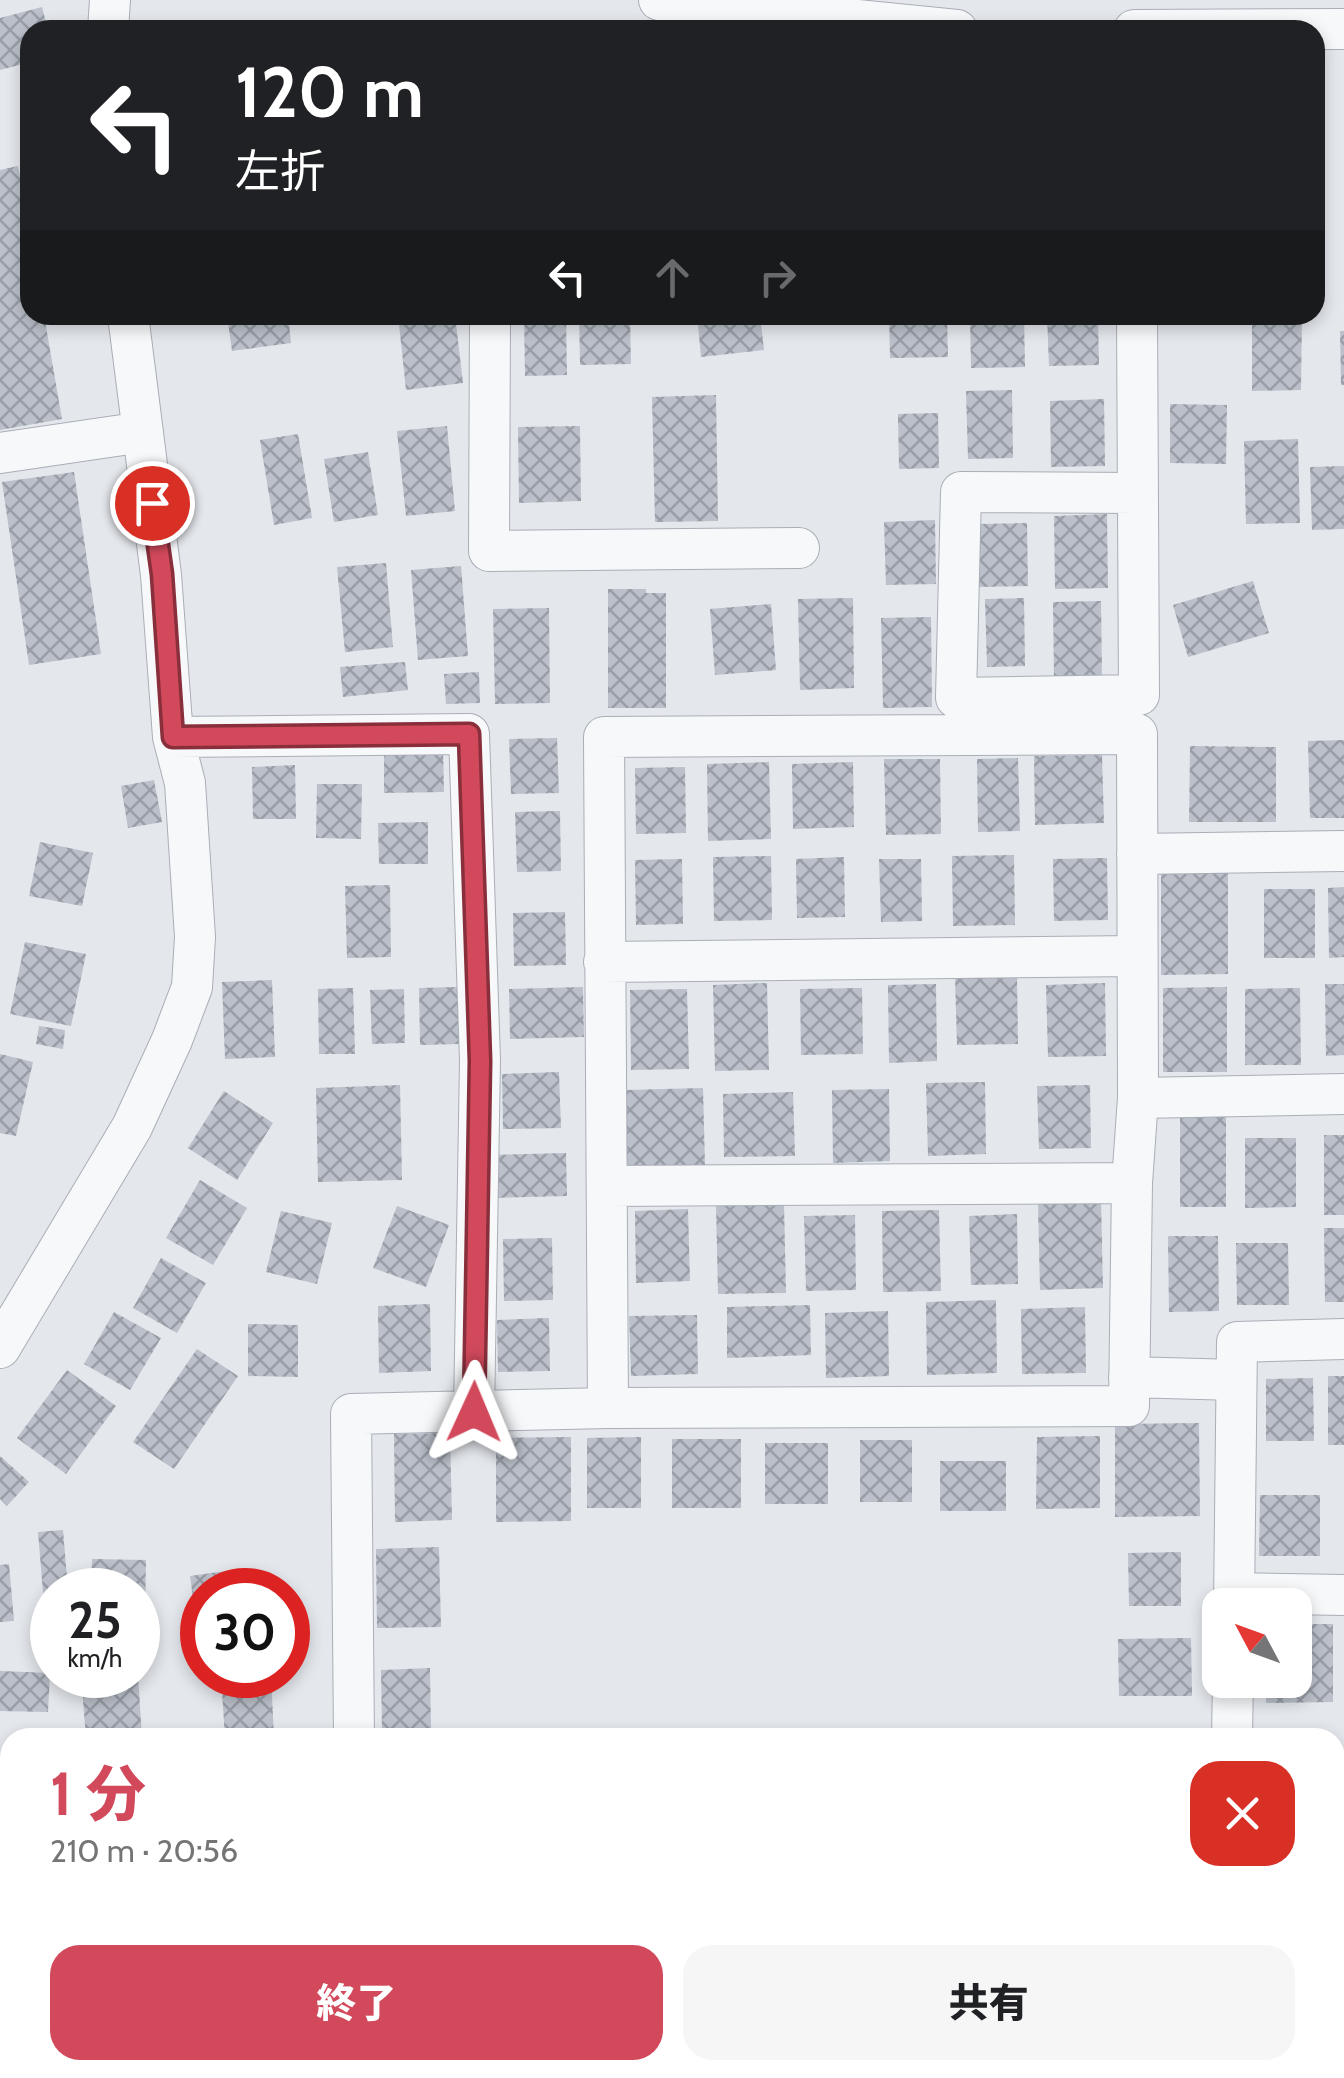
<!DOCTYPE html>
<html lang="ja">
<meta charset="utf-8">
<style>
body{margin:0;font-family:Cabin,"Noto Sans JP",sans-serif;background:#f6f6f6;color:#202124;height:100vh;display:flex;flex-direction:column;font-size:38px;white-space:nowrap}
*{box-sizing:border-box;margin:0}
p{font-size:32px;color:#757577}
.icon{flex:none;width:55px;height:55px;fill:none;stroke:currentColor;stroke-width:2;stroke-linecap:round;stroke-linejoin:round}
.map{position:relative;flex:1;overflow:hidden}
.side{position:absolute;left:0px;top:1728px;width:1345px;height:352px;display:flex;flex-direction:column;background:#fff;border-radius:30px 30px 0 0;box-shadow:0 5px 15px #0003}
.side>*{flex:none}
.hud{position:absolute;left:20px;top:20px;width:1305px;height:305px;border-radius:30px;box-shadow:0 5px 15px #0003;background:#202124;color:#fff;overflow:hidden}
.needle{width:65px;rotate:311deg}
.buttons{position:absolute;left:1202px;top:1588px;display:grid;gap:20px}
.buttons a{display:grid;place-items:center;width:110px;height:110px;border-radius:20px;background:#fff;box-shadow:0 5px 15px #0003;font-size:50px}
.speed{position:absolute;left:30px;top:1568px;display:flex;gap:20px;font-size:50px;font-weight:700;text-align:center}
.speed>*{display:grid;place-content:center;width:130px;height:130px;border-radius:50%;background:#fff;box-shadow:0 5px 15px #0003;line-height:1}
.speed small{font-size:25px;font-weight:400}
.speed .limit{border:15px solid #d22;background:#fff;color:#111}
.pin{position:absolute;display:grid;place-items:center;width:85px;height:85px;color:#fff;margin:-42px;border:5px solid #fff;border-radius:50%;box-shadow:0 2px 10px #0007}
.me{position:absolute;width:110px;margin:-55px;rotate:1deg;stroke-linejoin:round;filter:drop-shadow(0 0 8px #0008)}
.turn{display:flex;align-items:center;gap:35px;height:210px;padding:0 50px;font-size:45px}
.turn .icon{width:130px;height:130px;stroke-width:2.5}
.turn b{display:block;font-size:70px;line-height:85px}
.lanes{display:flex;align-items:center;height:95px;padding:0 50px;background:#0003;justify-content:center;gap:50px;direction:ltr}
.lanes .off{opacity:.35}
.round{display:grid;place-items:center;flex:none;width:105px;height:105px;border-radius:30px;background:#f6f6f6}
.overview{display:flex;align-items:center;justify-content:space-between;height:170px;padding:0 50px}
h1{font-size:60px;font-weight:800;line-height:75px;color:#d1495b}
.primary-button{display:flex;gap:20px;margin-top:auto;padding:20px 50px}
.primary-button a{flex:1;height:115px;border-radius:30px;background:#d1495b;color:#fff;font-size:40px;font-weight:800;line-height:115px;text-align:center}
.primary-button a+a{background:#f6f6f6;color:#202124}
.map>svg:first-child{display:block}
.building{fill:url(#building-cross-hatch)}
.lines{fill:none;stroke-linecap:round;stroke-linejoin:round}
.minor-casing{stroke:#a9aeb7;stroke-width:42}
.minor{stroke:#f7f8fa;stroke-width:40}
.route-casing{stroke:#882f3b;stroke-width:25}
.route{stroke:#d1495b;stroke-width:18}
</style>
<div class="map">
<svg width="1344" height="2078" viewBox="0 0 1344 2078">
<defs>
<pattern id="building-cross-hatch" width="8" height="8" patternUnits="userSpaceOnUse" patternTransform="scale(2.5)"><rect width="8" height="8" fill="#bbc0ca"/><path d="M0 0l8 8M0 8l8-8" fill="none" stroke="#989da6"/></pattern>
</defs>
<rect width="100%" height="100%" fill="#e4e7ec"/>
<path class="building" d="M42 7 48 30H30V62L0 70V18Z
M18 166 30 233V315H44L62 419 0 430V170Z
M227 315H288L291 343 232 351Z
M398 315H455L463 383 406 390Z
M524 315H566L567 375 525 376Z
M579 315H630L631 364 580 365Z
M697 315H760L764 350 701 357Z
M889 315H947L948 357 890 358Z
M970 315H1024L1025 367 971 368Z
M1047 315H1098L1099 365 1049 366Z
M1252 315H1302L1301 390 1252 391Z
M1340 331H1344V385H1341Z
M1012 390 1013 458 968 459 966 391Z
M716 395 718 521 655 522 652 397Z
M1104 399 1105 466 1051 467 1050 401Z
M1170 404 1227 405 1226 464 1170 463Z
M938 413 939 468 899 469 898 414Z
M447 426 455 511 406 516 397 431Z
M580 426 581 501 519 503 518 427Z
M298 434 312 518 274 525 260 440Z
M1298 439 1300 523 1246 524 1244 441Z
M368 452 378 515 334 522 324 459Z
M1344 466V529L1312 530 1310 467Z
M74 472 101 654 29 665 2 482Z
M1107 514 1108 588 1055 589 1054 516Z
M935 520 936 584 886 585 884 522Z
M1027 523 1028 586 979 587 978 524Z
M386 563 393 647 345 652 337 567Z
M461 566 468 656 418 660 411 570Z
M1253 581 1269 633 1188 657 1173 605Z
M608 589H646V593H666V708H608Z
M853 598 854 688 800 690 798 599Z
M1024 598 1025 666 987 667 985 599Z
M1101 601 1102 678 1054 680 1053 602Z
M771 604 776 670 715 675 710 609Z
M549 608 550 703 495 704 493 609Z
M931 617 932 707 883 708 881 618Z
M405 662 408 690 343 697 340 667Z
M479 672 480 703 446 704 444 674Z
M557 738 559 793 511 794 509 739Z
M1344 740V818H1310L1308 741Z
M1190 746 1276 747V822H1189Z
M384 748H443L444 792 384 793Z
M1102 755 1104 823 1035 825 1034 756Z
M1018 758 1020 831 978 832 977 759Z
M884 759H940L941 834 886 835Z
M769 762 771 839 708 841 707 764Z
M853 762 854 827 793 829 792 764Z
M295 765 296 819H253L252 767Z
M685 767 686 833 636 834 635 768Z
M154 780 162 822 128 828 121 786Z
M317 784H362L361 839 316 838Z
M560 811 561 871 517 872 515 812Z
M428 822V864H379L378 823Z
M40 842 93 853 82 906 29 896Z
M1014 855 1015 925 953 926 952 856Z
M771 856 772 920 714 921 713 857Z
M844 857 845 917 797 918 796 859Z
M1107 858 1108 920 1054 921 1053 859Z
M682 859 683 924 636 925 635 860Z
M879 859H921L922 921 881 922Z
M1228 870V974L1161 975V871Z
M390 885 391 957 347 958 345 886Z
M1344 887V957L1329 958 1328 888Z
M1264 889H1315V958H1264Z
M565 912 566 965 514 966 513 913Z
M25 942 86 954 71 1026 10 1014Z
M1017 976 1018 1044 957 1045 955 977Z
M272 980 275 1057 225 1059 222 982Z
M767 983 769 1070 715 1071 713 985Z
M1105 983 1106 1056 1048 1057 1046 985Z
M936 984 937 1061 889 1063 888 985Z
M1325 984H1344V1055L1326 1056Z
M458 987 459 1044 420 1045 419 988Z
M583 987 584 1037 510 1039 509 989Z
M1227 987V1072H1163V988Z
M353 988 355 1054H319L318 989Z
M862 988 863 1054 801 1055 800 989Z
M1300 988 1301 1065H1245V989Z
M404 989 405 1043 372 1044 370 990Z
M687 989 689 1069 631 1070 630 990Z
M39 1026 65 1030 63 1049 36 1044Z
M0 1054 33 1062 16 1136 0 1133Z
M559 1072 561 1128 503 1129 502 1074Z
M985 1082 986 1154 928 1156 926 1083Z
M400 1085 402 1180 318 1182 316 1088Z
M1090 1085 1091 1148 1039 1149 1037 1086Z
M703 1088 705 1166 627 1168 625 1090Z
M889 1089 890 1161 833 1163 832 1090Z
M224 1091 273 1123 237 1180 188 1148Z
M793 1092 795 1156 724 1157 723 1094Z
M1180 1117H1226V1207H1180Z
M1324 1135H1344V1215H1324Z
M1245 1138H1296V1207L1245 1208Z
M566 1153 567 1196 493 1198V1155Z
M200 1180 247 1208 213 1265 166 1238Z
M1101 1201 1103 1288 1040 1290 1038 1203Z
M784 1204 786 1293 718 1294 716 1205Z
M397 1206 449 1225 426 1287 373 1268Z
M688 1209 690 1281 636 1283 635 1211Z
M939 1210 941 1291 883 1292 882 1211Z
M281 1211 332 1223 317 1284 266 1272Z
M1017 1214 1018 1284 971 1285 969 1216Z
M855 1215 856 1290 806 1291 804 1216Z
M1324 1228H1344V1302H1325Z
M1168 1236H1218L1219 1311 1169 1312Z
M552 1238 553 1300 504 1301 503 1239Z
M1236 1243H1288L1289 1305H1237Z
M161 1258 206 1283 177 1333 133 1308Z
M996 1300 997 1373 927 1375 926 1302Z
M430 1304 431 1371 379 1373 378 1306Z
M810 1305 811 1355 727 1358V1307Z
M1085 1307 1086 1373 1022 1374 1021 1309Z
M888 1311 889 1376 826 1378 825 1313Z
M114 1312 161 1338 130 1390 84 1364Z
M697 1315 698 1374 631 1376 629 1316Z
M549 1318 550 1371 498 1372 497 1320Z
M248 1324 298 1325V1377L248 1376Z
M197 1349 238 1376 174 1469 133 1442Z
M67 1370 116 1406 66 1474 17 1438Z
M1328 1376H1344V1445H1328Z
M1313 1378 1314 1441H1266V1379Z
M1199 1423 1200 1516 1115 1517V1424Z
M450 1433 452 1520 395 1522 394 1434Z
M1100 1436V1508L1036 1509 1037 1437Z
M571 1437V1521L496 1522V1438Z
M641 1437V1508H587V1438Z
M672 1439H741V1508H672Z
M860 1440H912V1502H860Z
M765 1443H828V1504H765Z
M0 1456 29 1482 7 1506 0 1499Z
M940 1461H1006V1511H940Z
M1260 1495H1320V1556H1259Z
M63 1530 68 1590H52V1604L44 1605 38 1532Z
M439 1547 441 1627 377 1628 376 1549Z
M1181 1552V1606H1129L1128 1553Z
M92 1559 146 1560 145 1620H138V1590H91Z
M9 1564 14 1621 0 1622V1565Z
M240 1569 243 1590H202L200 1649 190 1576Z
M1295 1624H1333V1702L1266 1703V1680H1295Z
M1191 1638 1192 1696H1119L1118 1639Z
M430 1668 431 1729 382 1730 381 1670Z
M0 1671 50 1673 48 1712 0 1711Z
M81 1675H138L142 1738H86Z
M221 1675H271L274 1738H225Z
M1318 1729V1738H1259V1730Z
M0 1761H10V1817H0Z
M1335 1864H1344V1940H1335Z
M0 1878H7L8 1942 0 1943Z
M362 2070H433V2078H362Z
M587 2070H636V2075L587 2076Z
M668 2070H721V2078H668Z
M1122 2070H1177L1175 2078 1122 2074Z
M1265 2070H1323V2078H1264Z
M793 2071H853L852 2078H793Z"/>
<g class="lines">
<g class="minor-casing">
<path id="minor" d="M659 0 957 30
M108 30 110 0
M1134 30 1344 29
M490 315 489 551 799 548
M1137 315 1139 695 956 698 961 492 1138 493
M0 453 143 432
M173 737 469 734 480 1061 474 1413
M1137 854 1344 851
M604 962 1137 956
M1138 1098 1344 1094
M607 1186 1132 1183
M0 1348 132 1127 172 1040 192 987 195 937 185 783 173 737 161 575 128 315
M1129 1377 1236 1380
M1234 1593 1344 1595
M1234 1605 1237 1342 1344 1339
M354 1738 351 1414 608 1408 1129 1406 1132 1183 1138 1098 1137 734 604 737 608 1408
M1232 1738 1233 1680
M1335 1836H1344
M0 1850H10
M489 2070V2078
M771 2078V2070
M893 2078V2070
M1253 2078 1254 2070"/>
</g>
<use href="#minor" class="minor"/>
</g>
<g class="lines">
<g class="route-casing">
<path id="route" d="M152 503 162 574 173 737 469 734 480 1061 474 1412"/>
</g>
<use href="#route" class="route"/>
</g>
</svg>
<div class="buttons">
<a><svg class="needle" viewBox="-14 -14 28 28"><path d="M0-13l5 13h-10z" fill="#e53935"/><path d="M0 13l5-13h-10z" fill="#757577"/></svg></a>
</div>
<div class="speed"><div>25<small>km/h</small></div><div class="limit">30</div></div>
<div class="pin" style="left:152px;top:503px;background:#d93025"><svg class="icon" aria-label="arrive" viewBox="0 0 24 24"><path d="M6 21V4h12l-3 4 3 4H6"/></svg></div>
<svg class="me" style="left:474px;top:1412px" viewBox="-20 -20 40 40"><path d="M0-17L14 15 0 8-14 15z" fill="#d1495b" stroke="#fff" stroke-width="4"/></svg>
<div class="hud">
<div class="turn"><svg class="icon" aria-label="left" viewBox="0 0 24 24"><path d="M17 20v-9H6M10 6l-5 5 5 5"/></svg><div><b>120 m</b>左折</div></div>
<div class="lanes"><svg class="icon" aria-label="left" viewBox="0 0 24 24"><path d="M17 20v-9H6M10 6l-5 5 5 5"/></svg><svg class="icon off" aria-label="ahead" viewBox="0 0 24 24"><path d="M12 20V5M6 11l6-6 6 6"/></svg><svg class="icon off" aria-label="right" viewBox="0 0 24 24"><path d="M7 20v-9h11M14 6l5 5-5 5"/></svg></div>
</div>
<section class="side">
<div class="overview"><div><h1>1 分</h1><p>210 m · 20:56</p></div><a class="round" style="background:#d93025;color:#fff"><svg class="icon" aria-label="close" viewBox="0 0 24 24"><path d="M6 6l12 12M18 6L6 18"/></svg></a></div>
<div class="primary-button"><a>終了</a><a>共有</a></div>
</section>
</div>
